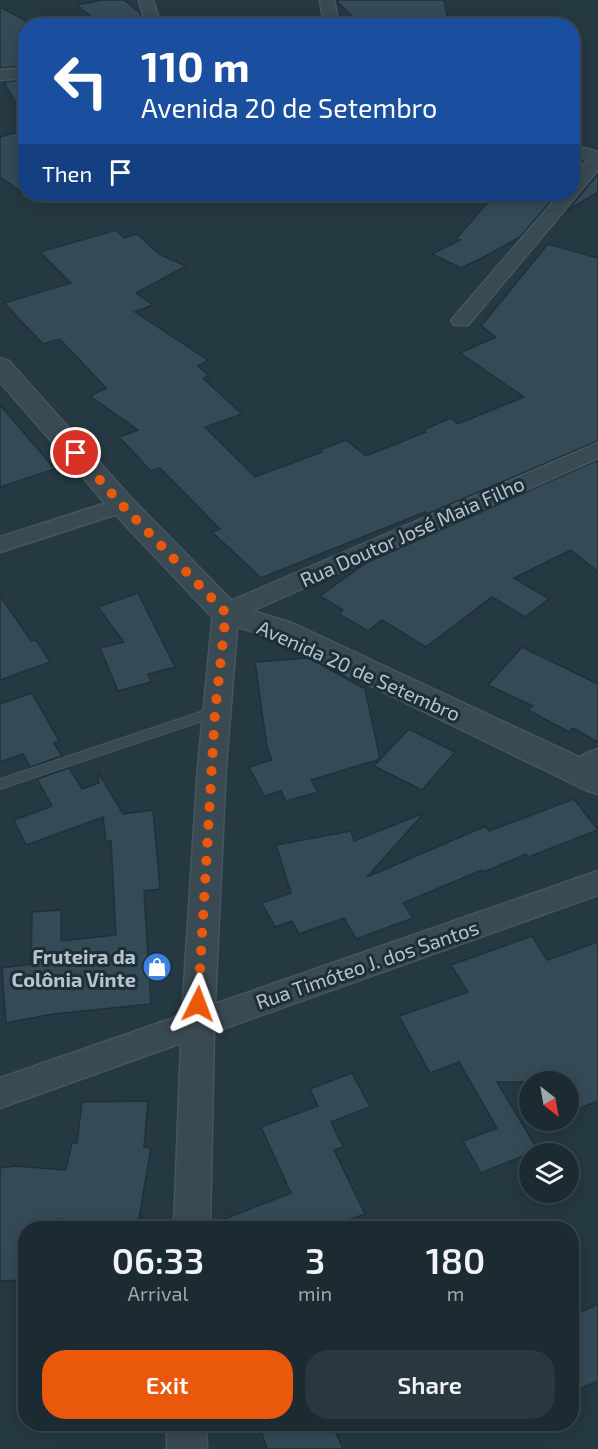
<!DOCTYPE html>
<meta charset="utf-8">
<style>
body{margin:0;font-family:"Exo 2",sans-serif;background:#29373e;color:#f1f3f6;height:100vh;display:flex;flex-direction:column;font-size:22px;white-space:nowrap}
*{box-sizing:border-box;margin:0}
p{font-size:20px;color:#a0a7ac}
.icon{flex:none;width:33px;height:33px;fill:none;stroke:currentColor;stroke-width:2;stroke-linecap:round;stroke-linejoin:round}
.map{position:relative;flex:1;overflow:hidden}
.panel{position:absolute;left:18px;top:1221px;width:561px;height:210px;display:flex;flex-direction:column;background:#1c2b32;border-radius:24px;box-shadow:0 3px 15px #0003,0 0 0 2px #3a474d}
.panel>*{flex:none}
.guide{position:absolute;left:18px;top:18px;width:562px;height:183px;border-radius:24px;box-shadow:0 3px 15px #0003,0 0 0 2px #3a474d;background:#1a4fa0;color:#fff;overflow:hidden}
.needle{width:39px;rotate:149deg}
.buttons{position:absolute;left:519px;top:1071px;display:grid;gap:12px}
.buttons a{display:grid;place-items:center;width:60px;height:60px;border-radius:50%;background:#1c2b32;box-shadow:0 3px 15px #0003,0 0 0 2px #3a474d;font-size:30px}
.pin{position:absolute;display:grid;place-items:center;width:51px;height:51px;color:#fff;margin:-26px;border:3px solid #fff;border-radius:50%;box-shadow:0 2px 6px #0007}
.me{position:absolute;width:66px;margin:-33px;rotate:3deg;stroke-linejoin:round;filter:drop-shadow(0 0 4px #0008)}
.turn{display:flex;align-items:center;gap:21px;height:126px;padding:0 24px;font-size:27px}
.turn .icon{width:78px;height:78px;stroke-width:2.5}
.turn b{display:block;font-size:42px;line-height:51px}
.then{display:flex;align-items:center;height:57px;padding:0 24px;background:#0003;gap:12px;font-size:22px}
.eta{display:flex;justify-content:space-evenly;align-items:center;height:102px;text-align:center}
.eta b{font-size:36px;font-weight:600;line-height:42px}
.primary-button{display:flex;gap:12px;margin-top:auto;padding:12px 24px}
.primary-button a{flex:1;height:69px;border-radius:24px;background:#ea580c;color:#fff;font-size:24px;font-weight:600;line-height:69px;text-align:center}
.primary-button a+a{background:#29373e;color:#f1f3f6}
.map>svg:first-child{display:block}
.building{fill:#344b57;stroke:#203139;stroke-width:1.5}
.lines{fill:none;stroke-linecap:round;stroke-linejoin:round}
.service-casing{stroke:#46565e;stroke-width:2}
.minor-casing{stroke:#46565e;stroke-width:3}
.tertiary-casing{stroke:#46565e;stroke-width:3}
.service{fill:#3a4a52;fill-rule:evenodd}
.minor{fill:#3a4a52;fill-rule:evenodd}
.tertiary{fill:#3a4a52;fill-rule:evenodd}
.route{stroke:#ea580c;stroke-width:10;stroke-dasharray:0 18}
.labels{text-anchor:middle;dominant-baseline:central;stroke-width:6;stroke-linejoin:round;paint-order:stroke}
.street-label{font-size:20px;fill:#b7c4cc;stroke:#1e2f37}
.poi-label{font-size:20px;font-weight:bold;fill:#b7c4cc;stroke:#1e2f37;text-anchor:end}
</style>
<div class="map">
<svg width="598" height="1449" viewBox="0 0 598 1449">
<rect width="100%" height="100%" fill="#253942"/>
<path class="building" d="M103 0H124L140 13 144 26H102L77 5Z
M336 0H444L449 24 361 26Z
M0 7 26 21V66L0 68Z
M26 80V121L4 82Z
M26 130V195L0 177V137Z
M598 174V192L568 210Z
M495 194H557L520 237 482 258 461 268 432 254 460 240 456 239Z
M116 230 124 238 137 234 159 254 186 266 136 293 153 305 135 312 208 360 198 366 209 376 203 378 242 414 205 427 255 477 322 452 320 450 346 440 366 456 426 432 423 430 451 418 458 424 524 397 460 353 496 337 481 326 548 244 598 258V441L427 514 425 512 261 578 212 532 220 529 160 468 151 471 119 437 138 430 90 396 106 388 60 339 43 344 4 303 71 283 40 252Z
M0 405 55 469 0 487Z
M598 460V572L571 550 514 578 549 599 525 617 492 597 426 647 382 620 368 631 339 614 343 610 320 596 366 563Z
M138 593 175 667 148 674 151 682 118 691 100 648 124 642 98 607Z
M0 596 31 641 36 640 50 662 0 680Z
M522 647 598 684V742L573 728 569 732 528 710 533 706 488 685Z
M309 658 365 689 380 759 311 780 318 792 286 801 281 791 264 796 249 767 272 760 267 747 255 662Z
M32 693 59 741 54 743 62 756 30 767 23 754 0 762V704Z
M409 729 455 752 422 790 374 766Z
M69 768 82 789 99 783 98 772 123 814 153 810 160 889 144 891 151 1004 53 1014 6 1023 2 968 31 964 32 912 61 910V941L116 935 111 841H106L103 817 26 845 14 820 52 806 37 779Z
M574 799 598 830 528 857 526 854 484 872 482 870 403 903 413 918 356 939 344 918 299 934 292 921 275 927 262 903 291 893 276 845 351 831 354 841 424 813 367 877 486 826 489 831Z
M532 936 547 960 598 942V1101L568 1113V1082H497L538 1150 481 1173 463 1141 497 1128 459 1062 430 1073 399 1016 468 992 451 965Z
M352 1073 370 1107 331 1122 343 1147 334 1150 365 1214 327 1228H212V1224L291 1193 261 1127 318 1106 310 1089Z
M148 1101 144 1147 151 1148 138 1224 55 1219 54 1228H26V1280L0 1281V1168L15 1166 66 1170 72 1143H77L82 1102Z
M598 1304V1381L572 1392V1316Z
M259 1424H332L343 1449H267Z"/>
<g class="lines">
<g class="service-casing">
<path id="service" d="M215 707 222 712 220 715 0 789V779Z"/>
</g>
<g class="minor-casing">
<path id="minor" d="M139 0H153L161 26H146Z
M320 0H334L339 26H324Z
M26 68V78L0 80V70Z
M573 145 598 152V170L468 325H454L451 321 454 317 560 194H573V177L588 160 573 155Z
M598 443V458L238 617 226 766 215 1004 598 871V895L214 1032 210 1228H174L181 1043 0 1108V1078L182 1015 198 766 213 613 217 607Z
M122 498 130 500 134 505 130 510 0 552V537Z
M598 749V773L579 782 569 779 565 772C572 760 585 753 598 749Z
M167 1424H206L207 1449H167Z"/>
</g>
<g class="tertiary-casing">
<path id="tertiary" d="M0 358 9 361 132 499 237 606 292 623 598 766V794L586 790 270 637 215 620 112 511 0 382Z"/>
</g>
<use href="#service" class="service"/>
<use href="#minor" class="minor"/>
<use href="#tertiary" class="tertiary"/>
</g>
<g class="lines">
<path class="route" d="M76 453 122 505 226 613 215 712 198 1004"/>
</g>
<defs>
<g id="shop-disc" transform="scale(1.5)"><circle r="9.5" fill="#3f7fe0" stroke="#1e2f37"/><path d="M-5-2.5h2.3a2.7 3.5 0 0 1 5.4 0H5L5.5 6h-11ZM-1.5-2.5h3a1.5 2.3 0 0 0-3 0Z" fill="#fff"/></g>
</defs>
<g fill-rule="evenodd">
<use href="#shop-disc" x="157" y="967"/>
</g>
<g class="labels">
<g class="street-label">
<text transform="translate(412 531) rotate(-24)">Rua Doutor José Maia Filho</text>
<text transform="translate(359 670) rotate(24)">Avenida 20 de Setembro</text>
<text transform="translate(367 964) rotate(-19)">Rua Timóteo J. dos Santos</text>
</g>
<g class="poi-label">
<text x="136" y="956">Fruteira da<tspan x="136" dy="23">Colônia Vinte</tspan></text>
</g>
</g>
</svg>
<div class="buttons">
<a><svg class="needle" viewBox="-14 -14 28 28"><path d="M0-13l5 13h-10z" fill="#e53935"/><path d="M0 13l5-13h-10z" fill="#a0a7ac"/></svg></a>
<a><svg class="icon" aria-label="layers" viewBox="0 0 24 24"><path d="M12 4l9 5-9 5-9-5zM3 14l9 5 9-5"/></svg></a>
</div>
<div class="pin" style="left:76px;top:453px;background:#d93025"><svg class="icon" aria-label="arrive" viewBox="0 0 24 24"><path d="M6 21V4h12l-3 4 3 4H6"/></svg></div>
<svg class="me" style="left:198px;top:1004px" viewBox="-20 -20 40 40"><path d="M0-17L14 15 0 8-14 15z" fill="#ea580c" stroke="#fff" stroke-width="4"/></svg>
<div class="guide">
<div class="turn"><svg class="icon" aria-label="left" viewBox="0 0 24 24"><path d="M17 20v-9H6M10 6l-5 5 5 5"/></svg><div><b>110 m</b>Avenida 20 de Setembro</div></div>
<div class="then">Then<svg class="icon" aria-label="arrive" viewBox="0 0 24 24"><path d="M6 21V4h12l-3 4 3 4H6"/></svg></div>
</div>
<section class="panel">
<div class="eta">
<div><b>06:33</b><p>Arrival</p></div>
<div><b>3</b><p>min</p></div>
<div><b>180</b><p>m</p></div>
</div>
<div class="primary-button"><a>Exit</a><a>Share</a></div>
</section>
</div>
